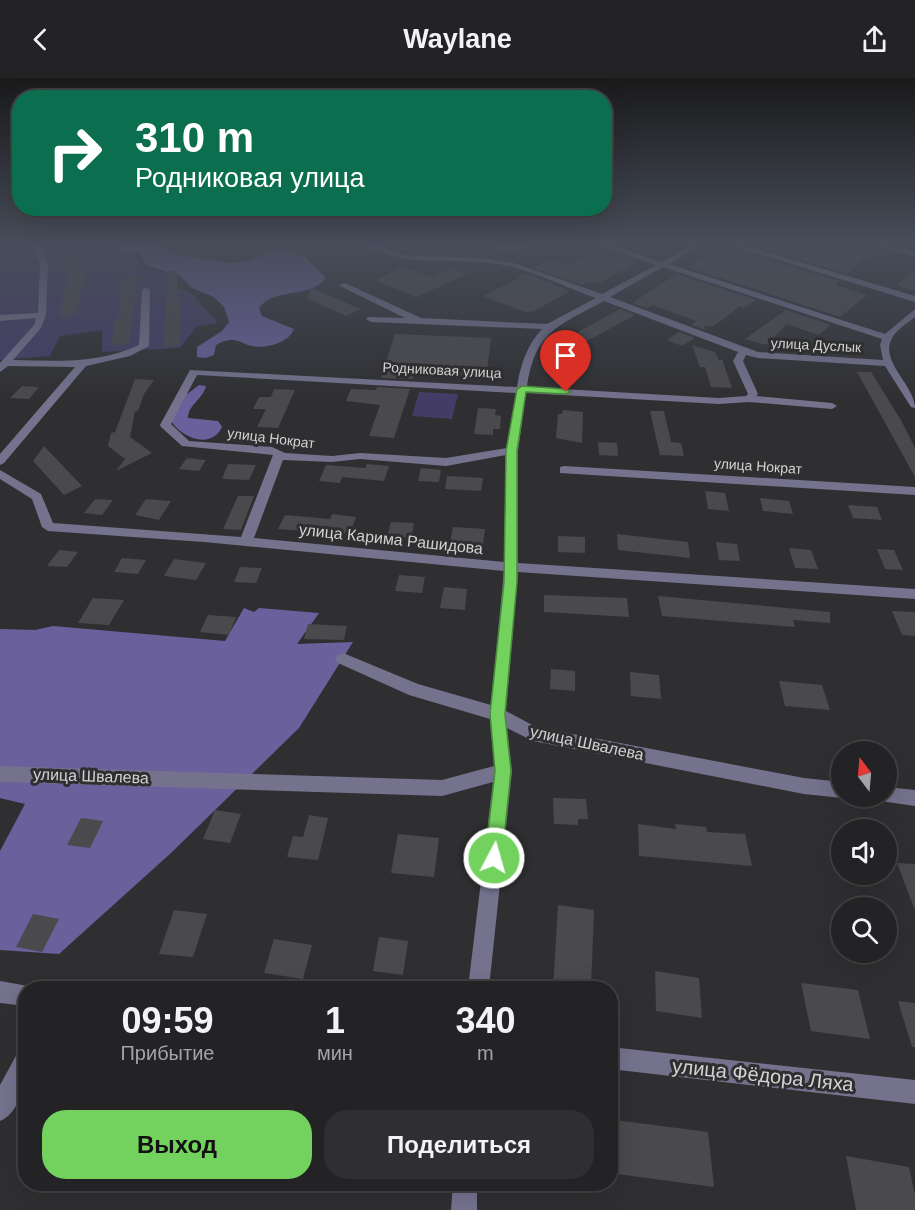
<!DOCTYPE html>
<html lang="ru">
<meta charset="utf-8">
<style>
body{margin:0;font-family:Arial,sans-serif;background:#2f2f32;color:#f1f3f6;height:100vh;display:flex;flex-direction:column;font-size:22px;white-space:nowrap}
*{box-sizing:border-box;margin:0}
p{font-size:20px;color:#a3a4a7}
.icon{flex:none;width:33px;height:33px;fill:none;stroke:currentColor;stroke-width:2;stroke-linecap:round;stroke-linejoin:round}
.map{position:relative;flex:1;overflow:hidden}
.side{position:absolute;left:18px;top:903px;width:600px;height:210px;display:flex;flex-direction:column;background:#232325;border-radius:24px;box-shadow:0 6px 24px #0002,0 0 0 2px #404042}
.side>*{flex:none}
.guide{position:absolute;left:12px;top:12px;width:600px;height:126px;border-radius:24px;box-shadow:0 6px 24px #0002,0 0 0 2px #404042;background:#0b6e4f;color:#fff;overflow:hidden}
.needle{width:39px;rotate:344deg}
.tools{position:absolute;left:831px;top:663px;display:grid;gap:12px}
.tools a{display:grid;place-items:center;width:66px;height:66px;border-radius:50%;background:#232325;box-shadow:0 6px 24px #0002,0 0 0 2px #404042;font-size:30px}
.pin{position:absolute;display:grid;place-items:center;width:51px;height:51px;color:#fff;margin:-62px -26px;border-radius:50% 50% 50% 0;rotate:-45deg;box-shadow:0 0 6px #0007}
.pin .icon{rotate:45deg}
.me{position:absolute;width:66px;margin:-33px;rotate:6deg;stroke-linejoin:round;filter:drop-shadow(0 0 4px #0008)}
.turn{display:flex;align-items:center;gap:21px;height:126px;padding:0 24px;font-size:27px}
.turn .icon{width:78px;height:78px;stroke-width:2.5}
.turn b{display:block;font-size:42px;line-height:51px}
.eta{display:flex;justify-content:space-evenly;align-items:center;height:102px;text-align:center}
.eta b{font-size:36px;font-weight:800;line-height:42px}
.action{display:flex;gap:12px;margin-top:auto;padding:12px 24px}
.action a{flex:1;height:69px;border-radius:24px;background:#72d25d;color:#111;font-size:24px;font-weight:800;line-height:69px;text-align:center}
.action a+a{background:#2f2f32;color:#f1f3f6}
header{display:flex;justify-content:space-between;align-items:center;height:78px;padding:0 24px;background:#232325;font-size:27px;font-weight:800}
.map>svg:first-child{display:block}
.green{fill:#433c66}
.forest{fill:#69609c}
.building{fill:#4a494c}
.lines{fill:none;stroke-linecap:round;stroke-linejoin:round}
.minor{fill:#75728e;fill-rule:evenodd}
.route{fill:#72d25d;stroke:#4a883c;stroke-width:1.5}
.labels{text-anchor:middle;dominant-baseline:central;stroke-width:6;stroke-linejoin:round;paint-order:stroke}
.far-street-label{font-size:14px;fill:#d2d2d3;stroke:#2f2f31}
.street-label{font-size:16px;fill:#d2d2d3;stroke:#2f2f31}
.near-street-label{font-size:20px;fill:#d2d2d3;stroke:#2f2f31}
</style>
<header><svg class="icon" aria-label="back" viewBox="0 0 24 24"><path d="M15 5l-7 7 7 7"/></svg>Waylane<svg class="icon" aria-label="share" viewBox="0 0 24 24"><path d="M12 15V3M7 8l5-5 5 5M5 13v7h14v-7"/></svg></header>
<div class="map">
<svg width="915" height="1132" viewBox="0 0 915 1132">
<rect width="100%" height="100%" fill="#2f2f31"/>
<path class="green" d="M0 165H119L134 175 145 191 167 195 172 208 190 214 218 245 197 248 180 270 102 274V252L60 258 50 278 0 282Z
M419 314 458 316 452 341 412 338Z"/>
<path class="forest" d="M124 165H157L173 176 228 185 252 182 266 174 290 173 305 179 326 200C311 221 274 209 259 230L262 238 294 251C289 265 265 271 252 268 246 267 241 263 234 262 228 261 222 264 216 267L214 277 206 280 197 279V269L222 253 229 244 224 229 214 219 192 210 180 198 146 187 140 174 118 175 116 172Z
M199 307 206 308C203 321 188 327 188 340L218 343 222 349C211 372 182 360 171 343L186 317Z
M244 530 254 534 259 530 319 535 297 566 353 564 299 650 171 775 59 876 0 872V773L25 726 0 720V551L35 552 53 548 225 563Z"/>
<path class="building" d="M481 165H537L510 177Z
M745 165H841L872 173 847 196Z
M724 168 839 203 835 207 867 217 840 239 687 189Z
M594 174 614 180 620 177 634 182 631 184 635 185 598 206 589 203 582 207 534 190 551 181 570 187Z
M81 179 85 208 82 209 76 237 60 239 65 206 68 205 66 181Z
M403 189 431 199 452 190 468 196 416 219 375 202Z
M915 191V213L896 207Z
M168 193H177L178 223 181 222 180 267 163 269Z
M524 195 543 202 570 213 534 233 525 234 483 218 519 200 516 199Z
M677 196 756 222 744 230 740 228 714 248H704L706 252 691 247 696 243 653 227 647 230 632 225Z
M138 198 129 266 111 268 115 240 119 239 120 200Z
M312 210 360 231 346 238 307 220Z
M620 231 635 237 583 265 569 259Z
M786 232 831 247 818 257 787 246 766 267 745 261Z
M679 254 695 260 682 268 667 262Z
M395 256 491 260 486 300 415 296 413 301 381 300Z
M692 267 715 274 719 283 722 281 732 310 711 309 705 289H700Z
M555 289 582 290 563 302 555 301Z
M857 294H871L901 342 915 370V399Z
M135 301 154 302 144 316 138 333H135L130 359 152 375 116 393 125 381 108 368 111 355 115 354Z
M22 308 39 309 29 321 10 320Z
M377 309 410 311 394 360 369 358 380 327 346 323 351 311 376 312Z
M274 311 295 312 278 350 257 349 266 331H253L259 319H271Z
M478 330 496 331 495 337 501 338 500 351H493V357L474 356Z
M563 332 583 334 582 365 556 360 558 336H562Z
M650 333H664L671 364 681 365 684 378 660 377Z
M598 364 617 365 618 378 599 377Z
M44 368 82 408 64 417 33 383Z
M187 380 206 382 199 393 179 391Z
M228 386 256 387 249 402 222 401Z
M367 386 389 388 384 403 342 399 340 405 319 403 326 387 365 390Z
M421 390 441 392 439 404 418 403Z
M447 398 483 400 481 413 445 411Z
M705 413 725 415 729 433 708 431Z
M238 418H254L241 452 223 451Z
M760 420 789 423 793 436 763 433Z
M95 421 113 422 102 437 84 435Z
M146 421 171 423 159 442 135 437Z
M848 427 877 429 882 442 853 440Z
M332 436 356 439 350 456 278 451 285 437 330 441Z
M391 444 414 445 411 460 387 459Z
M453 449 485 451 483 466 450 464Z
M617 456 688 464 690 480 618 472Z
M558 458 585 459V475L558 474Z
M716 464 737 466 740 483 719 482Z
M789 470 811 472 818 491 795 490Z
M877 471 894 472 903 492 885 491Z
M59 472 78 474 67 489 47 488Z
M122 480 146 482 138 496 114 494Z
M174 481 206 485 196 502 164 498Z
M240 489 262 490 256 505 234 504Z
M399 497 425 499 422 515 395 513Z
M444 509 467 511 465 532 440 530Z
M544 517 627 520 629 539 544 534Z
M658 518 830 534V545L793 542 795 549 662 538Z
M93 520 124 522 109 547 78 545Z
M892 533 915 534V558L902 557Z
M208 537 236 539 229 557 200 554Z
M308 546 347 548 344 562 304 561Z
M551 591 575 593V613L550 611Z
M630 594 659 597 661 621 631 618Z
M779 603 822 607 830 632 785 628Z
M553 720 586 721 588 741H578V747L554 746Z
M215 732 241 736 230 765 203 761Z
M309 737 328 740 318 782 287 779 293 758 303 759Z
M81 740 103 743 90 770 67 767Z
M638 746 676 751 675 746 706 749 707 754 745 756 752 788 639 778Z
M398 756 439 760 434 799 391 795Z
M897 785 915 786V830H914Z
M558 827 594 832 591 910H553Z
M174 832 207 836 193 879 159 876Z
M33 836 59 841 42 874 16 869Z
M379 859 408 863 403 897 373 893Z
M274 861 312 867 303 901 264 895Z
M655 893 699 900 702 940 656 933Z
M801 905 858 912 870 961 811 953Z
M898 923 915 925V969H912Z
M615 1042 708 1054 714 1109 617 1096Z
M846 1078 909 1089 915 1117V1132H856Z"/>
<g class="lines">
<path class="minor" d="M30 165H38L48 186 46 237 41 250 13 282C57 283 99 286 139 267L142 212 146 209 150 212 149 268 130 278 86 288 4 385 0 387V376L75 289 8 288 0 294V285L34 247 36 240 0 243V237L38 235 40 186Z
M362 165H373L402 177 482 180 514 185 602 216 656 187 593 165H605L662 184 696 165H706L669 186 885 256 915 231V239C908 245 895 252 891 262 881 285 915 308 915 330L911 329 885 288 758 280 746 277 743 283 758 316 756 318 832 325 837 328 832 331 749 324 719 326 526 315 518 373V485L915 511V521L518 494 506 633 536 649 804 700 842 704V718H846L842 720 804 716 533 663 507 650 512 693 489 910H468L493 704 442 718 0 704V688L442 702 494 688 490 641 409 617 338 585 335 581 338 577 343 575 418 606 491 627 504 493 204 464 48 453 42 449 32 421 0 401V392L41 416 53 445 241 459 273 377 182 368 161 349 160 347 190 292 517 309C520 288 527 267 542 251L371 244 366 241 368 239 405 240 338 207 345 205 421 240 547 246 596 220C568 210 541 197 513 189 463 176 406 194 362 165ZM663 189 882 261 880 267 883 282 758 274 610 219ZM604 223 738 274 733 283 748 316 746 318 719 320 527 309C535 253 558 248 604 223ZM197 297 516 315 507 370 446 380 360 375 332 378 285 375 272 369 189 363 171 346ZM506 377 504 484 254 460 283 382 332 384 360 381 446 388Z
M723 165H736L915 218V224Z
M868 165H881L915 175V179Z
M564 388 915 409V417L560 395V389Z
M886 709 915 712V728L880 723 878 718H886Z
M0 903 34 909 26 910V928L0 925Z
M610 969 915 1002V1026L610 991Z
M26 971C26 994 25 1032 0 1043V1007L18 974Z
M453 1106H477V1132H451Z"/>
</g>
<linearGradient id="sky" x2="0" y2="1"><stop stop-color="#1a1a1b"/><stop offset="0.51" stop-color="#474d5a"/><stop offset="1" stop-color="#474d5a" stop-opacity="0"/></linearGradient>
<rect width="915" height="324" fill="url(#sky)"/>
<path class="route" d="M522 308 566 311 570 314 566 316 526 314 517 373V504L505 636 511 693 502 780 500 786 494 789 487 786 485 780 495 693 490 636 504 504 506 373 517 311Z"/>
<g class="labels">
<g class="far-street-label">
<text transform="translate(816 267) rotate(3)">улица Дуслык</text>
<text transform="translate(442 292) rotate(3)">Родниковая улица</text>
<text transform="translate(271 360) rotate(7)">улица Нократ</text>
<text transform="translate(758 388) rotate(4)">улица Нократ</text>
</g>
<g class="street-label">
<text transform="translate(391 461) rotate(6)">улица Карима Рашидова</text>
<text transform="translate(587 665) rotate(12)">улица Швалева</text>
<text transform="translate(91 698) rotate(2)">улица Швалева</text>
</g>
<g class="near-street-label">
<text transform="translate(763 997) rotate(6)">улица Фёдора Ляха</text>
</g>
</g>
</svg>
<div class="tools">
<a><svg class="needle" viewBox="-14 -14 28 28"><path d="M0-13l5 13h-10z" fill="#e53935"/><path d="M0 13l5-13h-10z" fill="#a3a4a7"/></svg></a>
<a><svg class="icon" aria-label="sound" viewBox="0 0 24 24"><path d="M4 9h4l5-4v14l-5-4H4zM17 9q2 3 0 6"/></svg></a>
<a><svg class="icon" aria-label="search" viewBox="0 0 24 24"><circle cx="10" cy="10" r="6"/><path d="M15 15l6 6"/></svg></a>
</div>
<div class="pin" style="left:566px;top:314px;background:#d93025"><svg class="icon" aria-label="arrive" viewBox="0 0 24 24"><path d="M6 21V4h12l-3 4 3 4H6"/></svg></div>
<svg class="me" style="left:494px;top:780px" viewBox="-20 -20 40 40"><circle r="17" fill="#72d25d" stroke="#fff" stroke-width="3"/><path d="M0-11L8 9 0 5-8 9z" fill="#fff"/></svg>
<div class="guide">
<div class="turn"><svg class="icon" aria-label="right" viewBox="0 0 24 24"><path d="M7 20v-9h11M14 6l5 5-5 5"/></svg><div><b>310 m</b>Родниковая улица</div></div>
</div>
<section class="side">
<div class="eta">
<div><b>09:59</b><p>Прибытие</p></div>
<div><b>1</b><p>мин</p></div>
<div><b>340</b><p>m</p></div>
</div>
<div class="action"><a>Выход</a><a>Поделиться</a></div>
</section>
</div>
